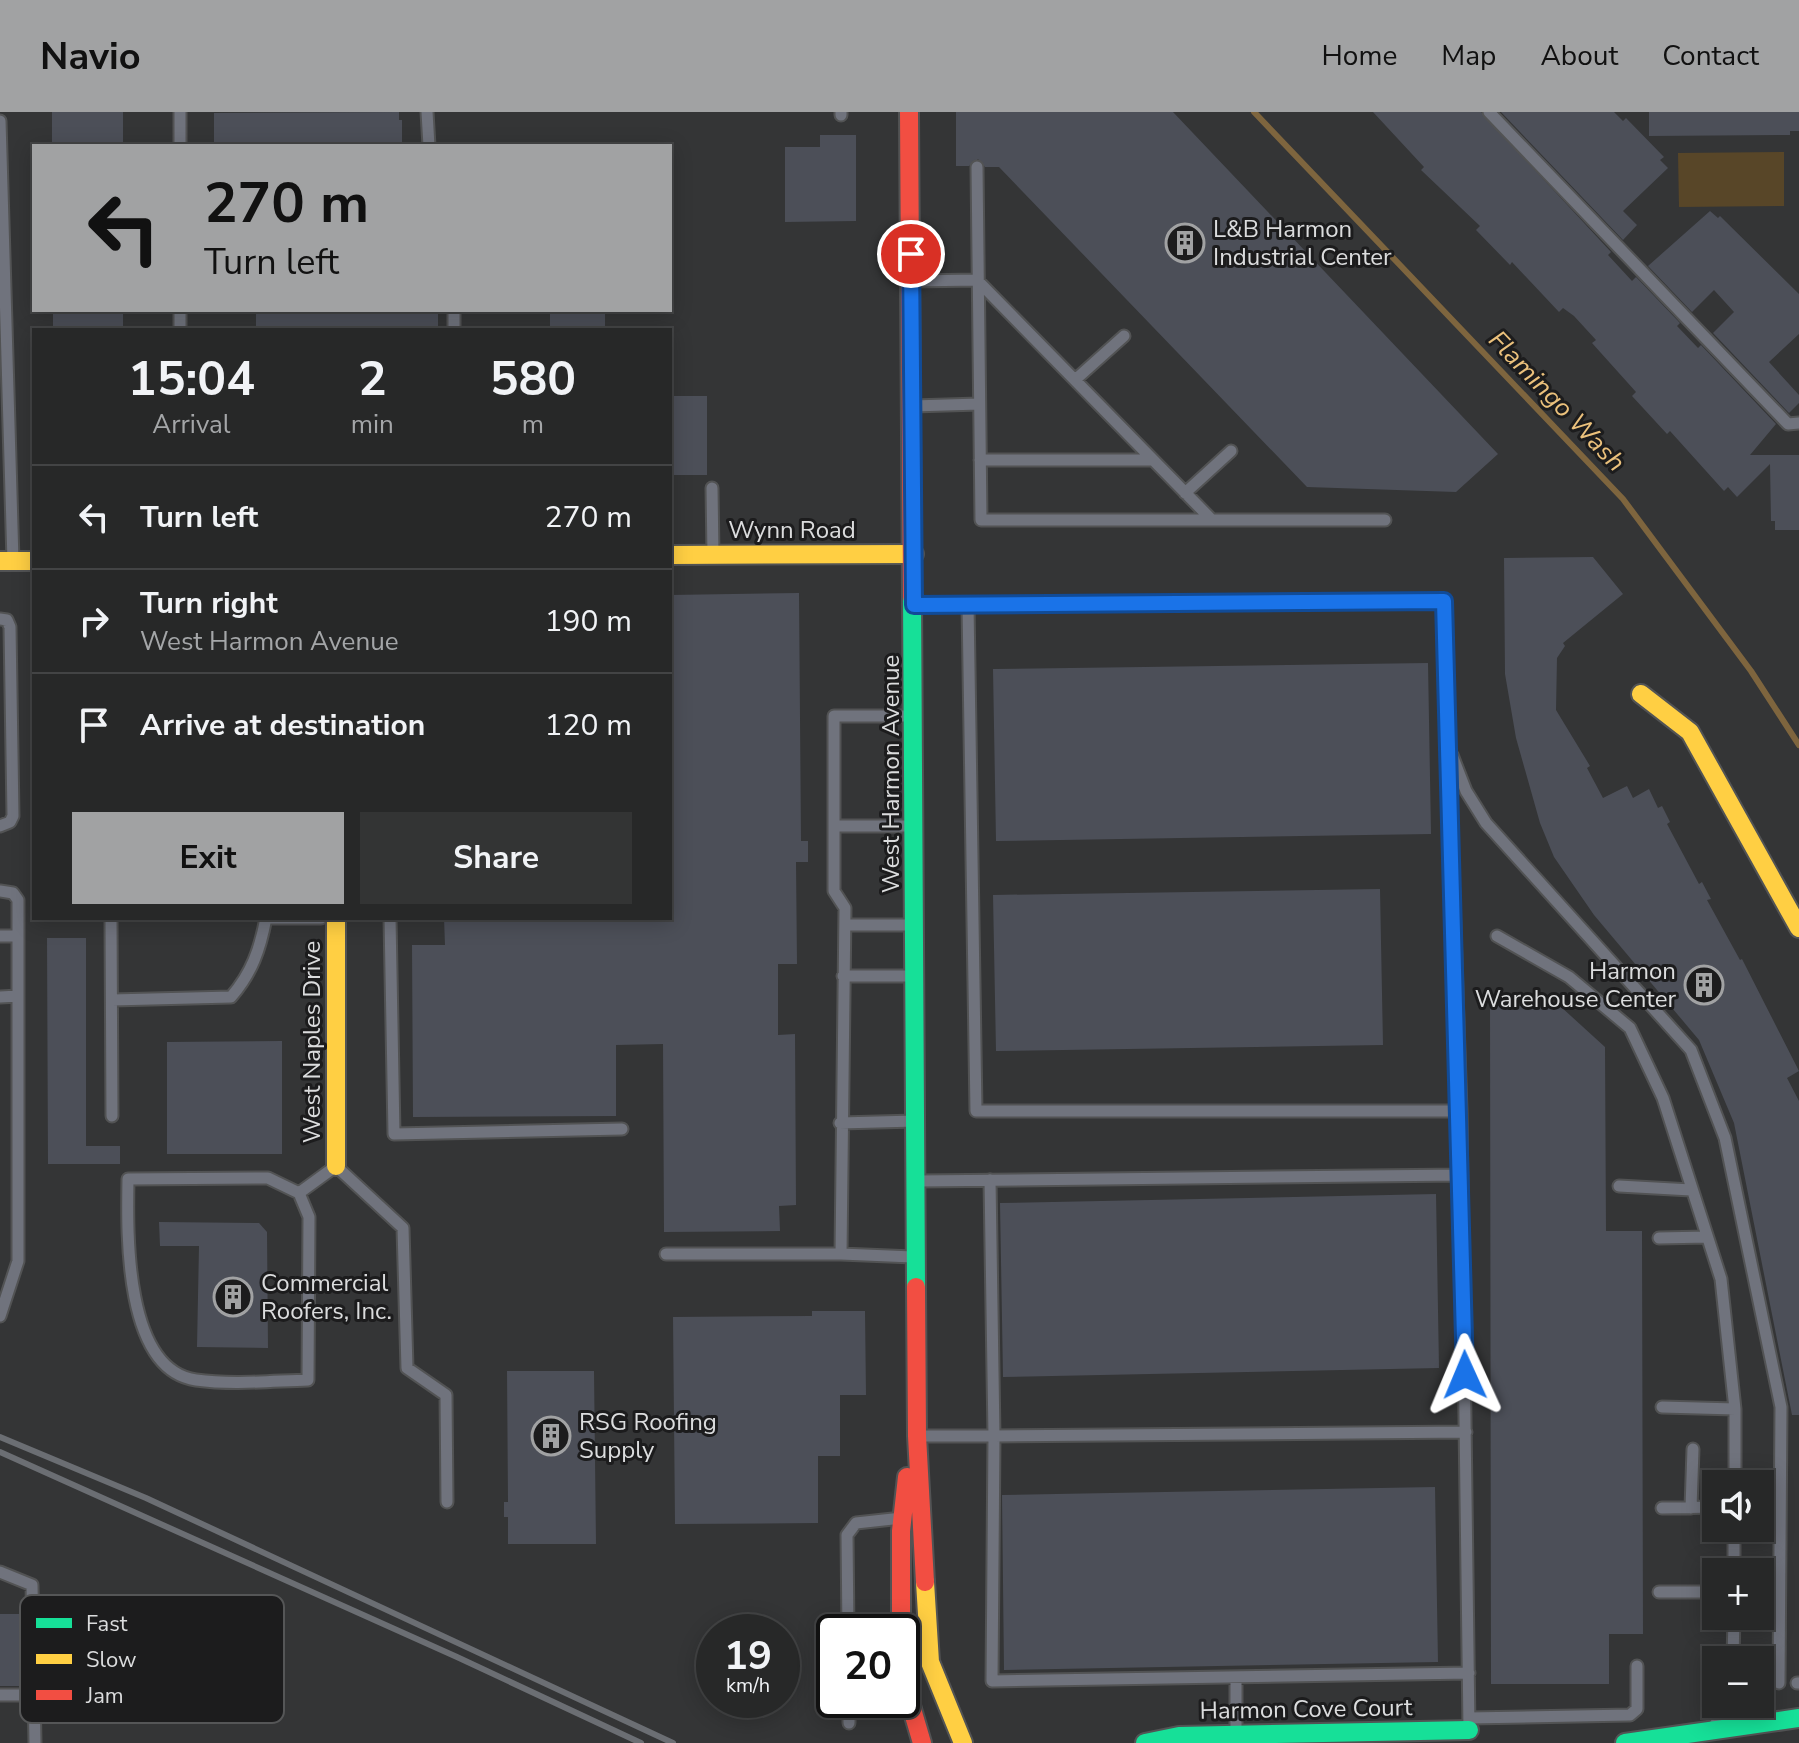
<!DOCTYPE html>
<meta charset="utf-8">
<style>
body{margin:0;font-family:"Nunito Sans",sans-serif;background:#333434;color:#f1f3f6;height:100vh;display:flex;flex-direction:column;font-size:30px;white-space:nowrap}
*{box-sizing:border-box;margin:0}
p{font-size:26px;color:#a4a6a8}
.icon{flex:none;width:44px;height:44px;fill:none;stroke:currentColor;stroke-width:2;stroke-linecap:round;stroke-linejoin:round}
.map{position:relative;flex:1;overflow:hidden}
.panel{position:absolute;left:32px;top:216px;width:640px;height:592px;display:flex;flex-direction:column;background:#272828;border-radius:0px;box-shadow:0 4px 20px #0003,0 0 0 2px #434445}
.panel>*{flex:none}
.banner{position:absolute;left:32px;top:32px;width:640px;height:168px;border-radius:0px;box-shadow:0 4px 20px #0003,0 0 0 2px #434445;background:#a1a2a3;color:#111;overflow:hidden}
.controls{position:absolute;left:1702px;top:1358px;display:grid;gap:16px}
.controls a{display:grid;place-items:center;width:72px;height:72px;border-radius:0px;background:#272828;box-shadow:0 4px 20px #0003,0 0 0 2px #434445;font-size:40px}
.speed{position:absolute;left:696px;top:1502px;display:flex;gap:16px;font-size:40px;font-weight:700;text-align:center}
.speed>*{display:grid;place-content:center;width:104px;height:104px;border-radius:50%;background:#272828;box-shadow:0 4px 20px #0003,0 0 0 2px #434445;line-height:1}
.speed small{font-size:20px;font-weight:400}
.speed .limit{border:4px solid #111;border-radius:12px;background:#fff;color:#111}
.pin{position:absolute;display:grid;place-items:center;width:68px;height:68px;color:#fff;margin:-34px;border:4px solid #fff;border-radius:50%;box-shadow:0 2px 8px #0007}
.me{position:absolute;width:88px;margin:-44px;rotate:359deg;stroke-linejoin:round;filter:drop-shadow(0 0 6px #0008)}
.turn{display:flex;align-items:center;gap:28px;height:168px;padding:0 40px;font-size:36px}
.turn .icon{width:104px;height:104px;stroke-width:2.5}
.turn b{display:block;font-size:56px;line-height:68px}
.eta{display:flex;justify-content:space-evenly;align-items:center;height:136px;text-align:center}
.eta b{font-size:48px;font-weight:700;line-height:56px}
.primary-button{display:flex;gap:16px;margin-top:auto;padding:16px 40px}
.primary-button a{flex:1;height:92px;border-radius:0px;background:#a1a2a3;color:#111;font-size:32px;font-weight:700;line-height:92px;text-align:center}
.primary-button a+a{background:#333434;color:#f1f3f6}
ul{padding:0;list-style:none}
li{display:flex;align-items:center;gap:24px;height:104px;padding:0 40px;border-top:2px solid #434445}
li div{flex:1}
li b{display:block;font-size:30px}
li em{font-style:normal}
header{display:flex;align-items:center;gap:48px;box-sizing:border-box;height:112px;padding:0 40px;background:#a1a2a3;color:#111}
header strong{font-size:38px}
nav{display:flex;gap:44px;margin-inline-start:auto;font-size:28px}
.map>svg:first-child{display:block}
.green{fill:#584628}
.lines{fill:none;stroke-linecap:round;stroke-linejoin:round}
.stream{stroke:#7e653e;stroke-width:6}
.building{fill:#4c4f58}
.lane-casing{stroke:#525354;stroke-width:15}
.fast-casing{stroke:#525354;stroke-width:22}
.slow-casing{stroke:#525354;stroke-width:22}
.jam-casing{stroke:#525354;stroke-width:22}
.lane{stroke:#70737d;stroke-width:11}
.fast{stroke:#16e098;stroke-width:18}
.slow{stroke:#ffcf43;stroke-width:18}
.jam{stroke:#f24e42;stroke-width:18}
.rail{stroke:#6b6e73;stroke-width:6}
.route-casing{stroke:#114b97;stroke-width:20}
.route{stroke:#1a73e8;stroke-width:14}
.labels{text-anchor:middle;dominant-baseline:central;stroke-width:6;stroke-linejoin:round;paint-order:stroke}
.poi-label{font-size:24px;fill:#dbdcdd;stroke:#1c1c1d;text-anchor:start}
.street-label{font-size:24px;fill:#dbdcdd;stroke:#1c1c1d}
.water-label{font-size:26px;font-style:italic;fill:#ebc17c;stroke:#1c1c1d}
.key{fill:#1c1c1d;stroke:#555657;stroke-width:2}
.key-label{font-size:22px;fill:#dbdcdd}
</style>
<header>
<strong>Navio</strong>
<nav><a>Home</a><a>Map</a><a>About</a><a>Contact</a></nav>
</header>
<div class="map">
<svg width="1799" height="1631" viewBox="0 0 1799 1631">
<rect width="100%" height="100%" fill="#343536"/>
<path class="green" d="M1784 40V94L1679 95 1678 41Z"/>
<g class="lines">
<path class="stream" d="M1254 0 1623 387 1751 559 1799 633"/>
</g>
<path class="building" d="M52 0H123V34H52Z
M399 0V8H402V34H214V1Z
M956 0H1173L1498 342 1456 380 1307 375 999 55H985L978 47 969 54H956Z
M1373 0H1481L1611 140 1608 143 1632 169 1636 165 1680 211 1677 214 1698 236 1701 233 1776 312 1750 343H1799V418H1775V409H1771L1770 352 1737 385 1728 375 1724 379 1670 319 1667 322 1632 284 1636 280 1592 231 1596 228 1574 204 1563 196 1559 200 1512 150 1510 153 1476 118 1480 114 1421 58 1424 55Z
M1501 0H1614L1623 9 1626 6 1664 45 1660 48 1668 56 1623 99 1637 113 1623 128Z
M1649 0H1799V19H1790V23L1649 24Z
M820 23H856V109L785 110V35H820Z
M1710 99 1718 106 1720 104 1799 182V222L1769 250 1799 283V291L1789 301 1713 221 1734 200 1714 178 1692 200 1648 154Z
M53 198H123V218H53Z
M256 198H438V218H256Z
M550 198H605V218H550Z
M670 284H707V363H670Z
M1593 445 1623 482 1563 531 1565 534 1557 546 1556 598 1590 654 1587 656 1603 686 1627 674 1633 686 1649 677 1658 696 1662 694 1670 710 1667 712 1699 772 1702 770 1711 787 1707 788 1740 848 1742 847 1799 959 1787 966 1799 989V1303H1792L1734 1011 1699 928 1594 803 1554 745 1540 711 1516 626 1505 562 1504 446Z
M799 481 801 729H808V750H796L797 852H778V923L795 922 796 1093 779 1094 780 1119 664 1120 663 932 616 933V1004L413 1005 412 833H445L444 806H670V483Z
M1428 551 1431 722 996 729 993 557Z
M1380 777 1383 933 996 939 993 783Z
M47 826H86V1034H120V1052H48Z
M1490 894H1560L1605 935 1606 1119H1642L1643 1522H1609V1572H1491Z
M282 929V1042H167V930Z
M1436 1082 1439 1256 1003 1265 1000 1091Z
M159 1110 259 1111 267 1120 268 1236 197 1235 199 1134H160Z
M812 1199H865L866 1283H840V1344H818V1411L675 1412 673 1205 812 1204Z
M507 1259H594L596 1432H508V1405H504V1390H508Z
M1435 1375 1438 1550 1004 1558 1002 1383Z
M0 1502H20V1574H0Z"/>
<g class="lines">
<g class="lane-casing">
<path id="lane" d="M180 0V34
M427 0 429 34
M841 0V3
M1489 0 1788 312 1799 311
M0 9 13 449
M977 55 981 408H1385
M912 169 977 168 1211 407
M180 198V218
M454 198V218
M1075 268 1124 224
M913 294 979 292
M980 348H1153
M712 376 713 442
M1185 381 1231 339
M914 493 1444 489 1461 999 1469 1617
M968 493 976 999H1461
M0 507 7 508 10 515 13 704 10 710 0 714
M910 604H834V714H911
M1452 643 1466 679 1486 711 1691 938 1725 1026 1781 1295 1779 1571
M0 779 13 781 18 788V824H0
M111 806 112 1004
M266 806H321
M390 806 394 1022 622 1017
M845 813H912
M1497 824 1569 865 1630 916 1663 986 1721 1167 1735 1297V1372
M843 864H911
M0 885 18 884
M112 888 231 885C252 861 260 837 266 806
M840 1011 915 1009
M918 1069 1462 1063
M1619 1074 1691 1078
M299 1081 309 1105 308 1268C272 1269 232 1273 196 1268 124 1258 127 1121 128 1067L268 1066 299 1081 336 1054 403 1116 407 1256 446 1283 447 1390
M1659 1126 1707 1125
M666 1142H841L845 796 834 779V714
M841 1142 913 1145
M0 1204 18 1149V824
M1662 1295 1735 1297
M1466 1320 994 1324 992 1569 1469 1561
M918 1324H994L990 1068
M1662 1396 1716 1395
M1691 1396 1693 1337
M0 1460 32 1473 35 1631
M1734 1460V1416
M1659 1480H1716
M848 1520 847 1423 856 1411 902 1406
M1733 1548 1734 1504
M1236 1565V1620
M1797 1571H1799
M0 1583H33
M849 1588V1611
M1469 1606 1630 1603 1637 1597V1554
M1714 1614 1730 1592"/>
</g>
<g class="fast-casing">
<path id="fast" d="M912 485 916 1175
M1145 1631 1179 1624 1469 1618
M1625 1631 1799 1606"/>
</g>
<g class="slow-casing">
<path id="slow" d="M670 443 914 442
M0 449H34
M1641 582 1690 620 1799 816
M336 806V1054
M925 1470 930 1550 963 1631"/>
</g>
<g class="jam-casing">
<path id="jam" d="M909 0 912 485
M916 1175 917 1324 925 1470
M901 1520V1419L907 1365
M902 1563 922 1631"/>
</g>
<use href="#lane" class="lane"/>
<use href="#fast" class="fast"/>
<use href="#slow" class="slow"/>
<use href="#jam" class="jam"/>
<path class="rail" d="M0 1325 146 1386 673 1631
M0 1340 457 1545 641 1631"/>
</g>
<g class="lines">
<g class="route-casing">
<path id="route" d="M911 142 914 493 1444 489 1465 1263"/>
</g>
<use href="#route" class="route"/>
</g>
<defs>
<g id="building-ring" transform="scale(2)"><circle r="9.5" fill="#1c1c1d" stroke="#a1a2a3" stroke-width="1.5"/><path d="M-4-6H4V6H1V3H-1V6H-4ZM-2.5-4.3h1.7v1.8h-1.7ZM.8-4.3h1.7v1.8H.8ZM-2.5-1h1.7V.8h-1.7ZM.8-1h1.7V.8H.8Z" fill="#a1a2a3"/></g>
</defs>
<g fill-rule="evenodd">
<use href="#building-ring" x="1185" y="131"/>
<use href="#building-ring" x="1704" y="873"/>
<use href="#building-ring" x="233" y="1185"/>
<use href="#building-ring" x="551" y="1324"/>
</g>
<g class="labels">
<g class="poi-label">
<text x="1213" y="117">L&amp;B Harmon<tspan x="1213" dy="28">Industrial Center</tspan></text>
<text x="1676" y="859" text-anchor="end">Harmon<tspan x="1676" dy="28">Warehouse Center</tspan></text>
<text x="261" y="1171">Commercial<tspan x="261" dy="28">Roofers, Inc.</tspan></text>
<text x="579" y="1310">RSG Roofing<tspan x="579" dy="28">Supply</tspan></text>
</g>
<g class="street-label">
<text x="792" y="418">Wynn Road</text>
<text transform="translate(891 662) rotate(-90)">West Harmon Avenue</text>
<text transform="translate(312 930) rotate(-90)">West Naples Drive</text>
<text transform="translate(1306 1597) rotate(-1)">Harmon Cove Court</text>
</g>
<g class="water-label">
<text transform="translate(1557 289) rotate(46)">Flamingo Wash</text>
</g>
</g>
<rect x="20" y="1483" width="264" height="128" rx="12" class="key"/>
<rect x="36" y="1506" width="36" height="10" fill="#16e098"/>
<rect x="36" y="1542" width="36" height="10" fill="#ffcf43"/>
<rect x="36" y="1578" width="36" height="10" fill="#f24e42"/>
<g class="key-label">
<text x="86" y="1519">Fast</text>
<text x="86" y="1555">Slow</text>
<text x="86" y="1591">Jam</text>
</g>
</svg>
<div class="controls">
<a><svg class="icon" aria-label="sound" viewBox="0 0 24 24"><path d="M4 9h4l5-4v14l-5-4H4zM17 9q2 3 0 6"/></svg></a>
<a>+</a>
<a>−</a>
</div>
<div class="speed"><div>19<small>km/h</small></div><div class="limit">20</div></div>
<div class="pin" style="left:911px;top:142px;background:#d93025"><svg class="icon" aria-label="arrive" viewBox="0 0 24 24"><path d="M6 21V4h12l-3 4 3 4H6"/></svg></div>
<svg class="me" style="left:1465px;top:1263px" viewBox="-20 -20 40 40"><path d="M0-17L14 15 0 8-14 15z" fill="#1a73e8" stroke="#fff" stroke-width="4"/></svg>
<div class="banner">
<div class="turn"><svg class="icon" aria-label="left" viewBox="0 0 24 24"><path d="M17 20v-9H6M10 6l-5 5 5 5"/></svg><div><b>270 m</b>Turn left</div></div>
</div>
<section class="panel">
<div class="eta">
<div><b>15:04</b><p>Arrival</p></div>
<div><b>2</b><p>min</p></div>
<div><b>580</b><p>m</p></div>
</div>
<ul>
<li><svg class="icon" aria-label="left" viewBox="0 0 24 24"><path d="M17 20v-9H6M10 6l-5 5 5 5"/></svg><div><b>Turn left</b></div><em>270 m</em></li>
<li><svg class="icon" aria-label="right" viewBox="0 0 24 24"><path d="M7 20v-9h11M14 6l5 5-5 5"/></svg><div><b>Turn right</b><p>West Harmon Avenue</p></div><em>190 m</em></li>
<li><svg class="icon" aria-label="arrive" viewBox="0 0 24 24"><path d="M6 21V4h12l-3 4 3 4H6"/></svg><div><b>Arrive at destination</b></div><em>120 m</em></li>
</ul>
<div class="primary-button"><a>Exit</a><a>Share</a></div>
</section>
</div>
